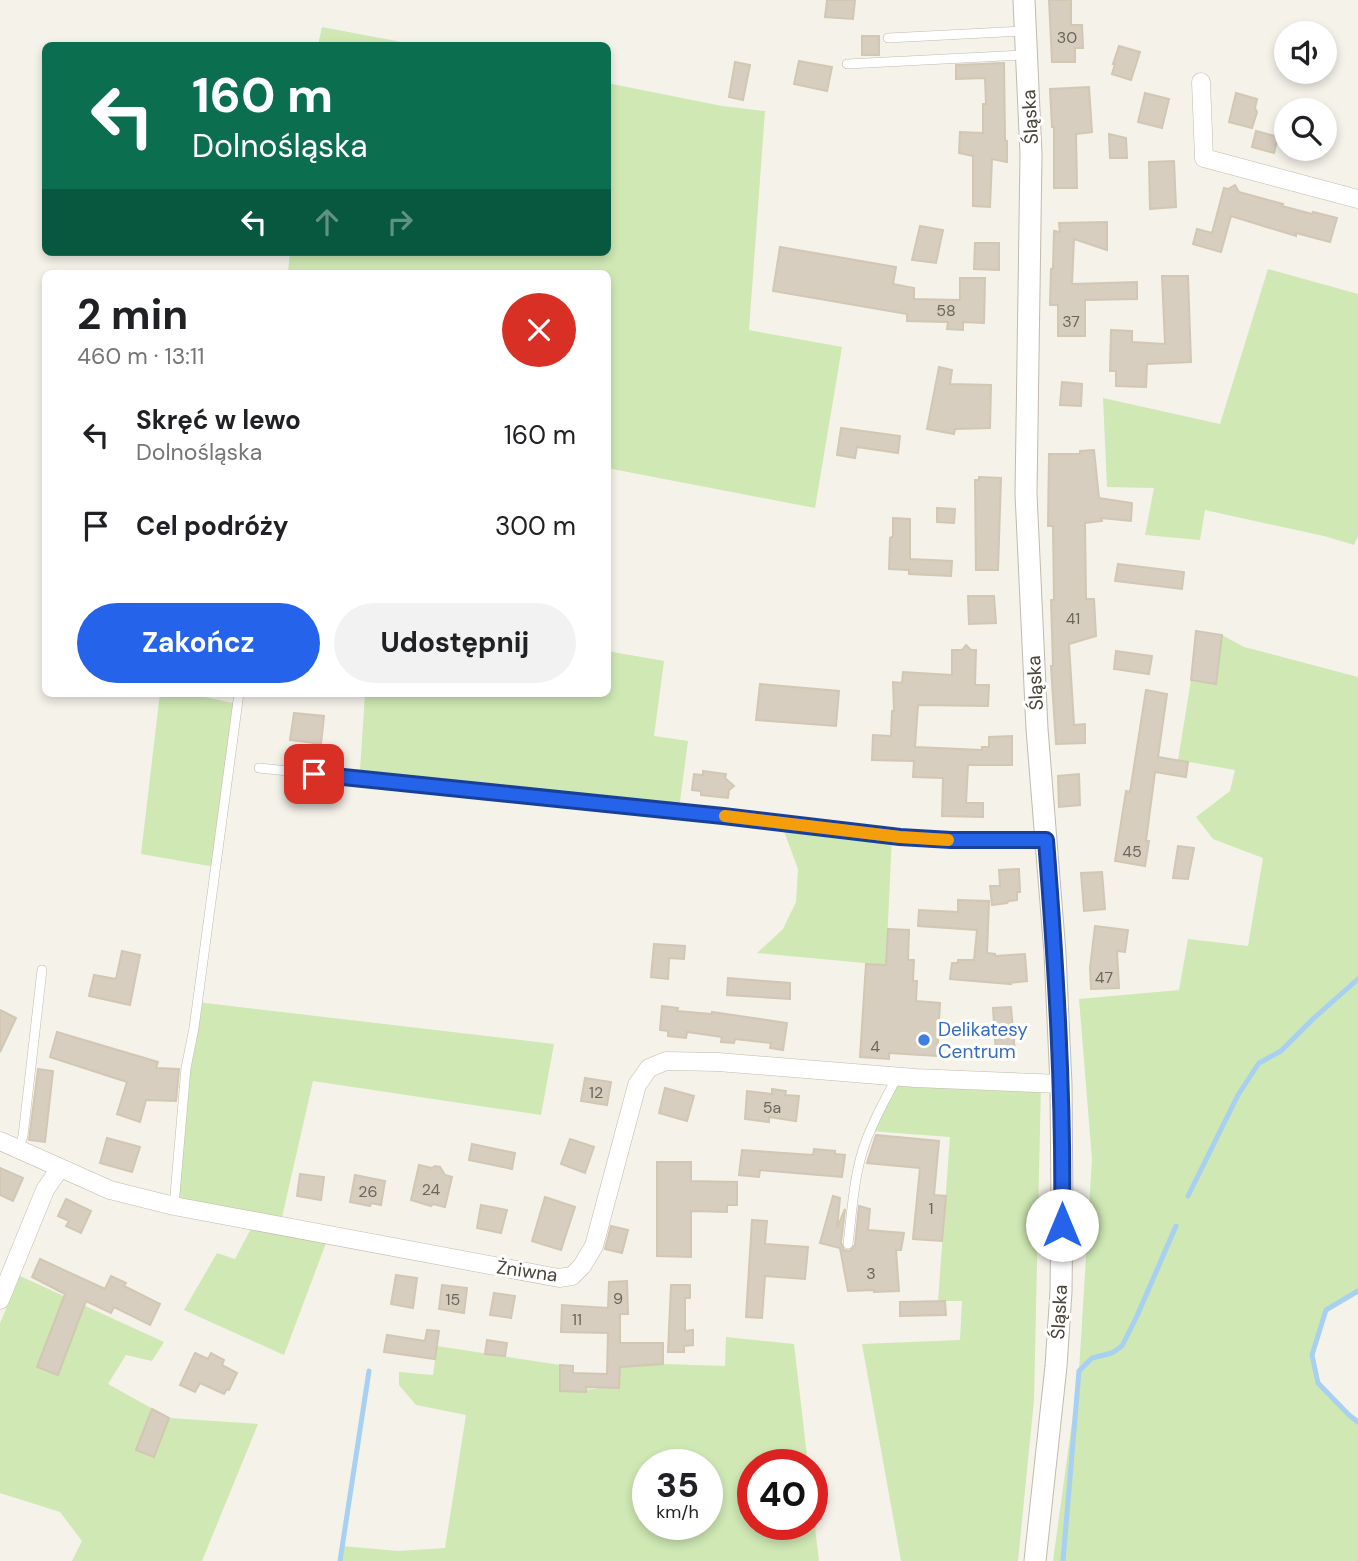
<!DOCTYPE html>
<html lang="pl">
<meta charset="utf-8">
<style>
body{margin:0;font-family:"DM Sans",sans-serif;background:#f2f2f2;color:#202124;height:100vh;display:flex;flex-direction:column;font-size:26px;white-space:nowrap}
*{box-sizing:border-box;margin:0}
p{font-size:23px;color:#757577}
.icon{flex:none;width:38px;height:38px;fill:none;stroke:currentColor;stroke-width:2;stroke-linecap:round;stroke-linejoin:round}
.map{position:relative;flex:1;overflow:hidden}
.details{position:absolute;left:42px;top:270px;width:569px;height:427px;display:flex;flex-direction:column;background:#fff;border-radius:10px;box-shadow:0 4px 10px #0003}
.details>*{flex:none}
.guide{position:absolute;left:42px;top:42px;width:569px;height:214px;border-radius:10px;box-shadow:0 4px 10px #0003;background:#0b6e4f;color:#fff;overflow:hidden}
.controls{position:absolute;left:1274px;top:21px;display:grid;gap:14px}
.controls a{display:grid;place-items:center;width:63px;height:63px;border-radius:50%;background:#fff;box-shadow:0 4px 10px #0003;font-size:35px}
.speed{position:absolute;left:632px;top:1449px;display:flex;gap:14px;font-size:35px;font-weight:700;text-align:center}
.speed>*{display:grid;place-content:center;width:91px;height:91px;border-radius:50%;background:#fff;box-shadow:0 4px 10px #0003;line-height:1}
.speed small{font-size:18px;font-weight:400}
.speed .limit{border:10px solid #d22;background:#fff;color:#111}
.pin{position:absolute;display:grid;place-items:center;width:60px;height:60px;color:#fff;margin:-30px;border-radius:14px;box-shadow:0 4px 10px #0006}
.me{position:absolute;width:77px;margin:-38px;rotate:0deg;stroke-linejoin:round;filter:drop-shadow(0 0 5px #0008)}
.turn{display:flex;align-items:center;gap:24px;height:147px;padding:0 35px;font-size:32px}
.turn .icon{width:91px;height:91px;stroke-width:2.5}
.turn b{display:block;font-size:49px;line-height:60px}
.lanes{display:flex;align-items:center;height:66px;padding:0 35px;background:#0003;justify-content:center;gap:35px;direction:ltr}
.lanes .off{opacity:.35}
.round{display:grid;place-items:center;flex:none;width:74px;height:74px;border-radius:37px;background:#f2f2f2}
.head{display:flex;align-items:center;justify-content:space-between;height:119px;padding:0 35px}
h1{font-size:42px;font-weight:700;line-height:52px}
.primary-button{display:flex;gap:14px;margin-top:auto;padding:14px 35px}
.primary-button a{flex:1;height:80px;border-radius:42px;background:#2563eb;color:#fff;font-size:28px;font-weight:700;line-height:80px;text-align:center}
.primary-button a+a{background:#f2f2f2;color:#202124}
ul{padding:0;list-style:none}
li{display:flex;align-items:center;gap:21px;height:91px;padding:0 35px}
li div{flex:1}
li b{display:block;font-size:26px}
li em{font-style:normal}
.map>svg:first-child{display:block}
.green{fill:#cfe8b4;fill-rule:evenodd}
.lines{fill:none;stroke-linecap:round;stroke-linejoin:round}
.stream{stroke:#a8d0f0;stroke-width:5}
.building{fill:#d7cec0;stroke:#d1c7b3;stroke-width:2}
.service-casing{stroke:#c1baad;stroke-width:10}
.minor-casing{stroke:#c1baad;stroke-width:19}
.tertiary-casing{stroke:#c1baad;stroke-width:23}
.service{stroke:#fff;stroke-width:9}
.minor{stroke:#fff;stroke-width:18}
.tertiary{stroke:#fff;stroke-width:21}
.route-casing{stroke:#184099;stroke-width:18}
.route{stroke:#2563eb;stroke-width:12}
.slow{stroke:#f59e0b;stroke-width:12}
.shop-dot{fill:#3f7fe0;stroke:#fff;stroke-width:2.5}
.labels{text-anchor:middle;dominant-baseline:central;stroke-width:6;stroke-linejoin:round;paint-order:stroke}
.number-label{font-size:16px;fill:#6c665a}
.street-label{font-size:19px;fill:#494338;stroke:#fff}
.shop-label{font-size:19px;fill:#366cbe;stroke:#fff;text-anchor:start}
</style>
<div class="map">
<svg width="1358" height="1561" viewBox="0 0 1358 1561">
<rect width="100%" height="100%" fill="#f5f2ea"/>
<path class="green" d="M322 27 417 45H318Z
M607 83 722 106 765 111 749 330 842 347 815 508 607 468V273H288L290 252H607Z
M1268 269 1358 294V536L1354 545 1324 536 1205 510 1200 540 1145 535 1154 488 1107 487 1103 398 1220 424Z
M1222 635 1244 647 1358 677V1291L1326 1310 1312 1355 1318 1383 1349 1415 1358 1422V1561H1053L1079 1371 1092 1159 1079 999 1179 990 1188 939 1248 946 1263 858 1213 839 1196 817 1230 791 1235 770 1178 760 1191 680 1216 684Z
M607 651 664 661 654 736 688 741 679 809 360 770 365 694 358 693H607Z
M160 693H187L237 704 215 867 141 854Z
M781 823 892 836 886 965 757 953 783 929 796 902 798 869Z
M197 1002 554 1044 541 1115 313 1081 280 1226 329 1235 284 1355 184 1310 217 1253 235 1259 255 1221 174 1206Z
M897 1077 1041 1083 1034 1400 1018 1561H901L862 1344 960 1340 962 1301H938L950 1137 870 1131Z
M20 1276 164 1342 152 1361 126 1355 108 1384 169 1418 258 1424 202 1561H72L82 1541 60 1512 0 1493V1323Z
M726 1337 794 1344 808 1465H752V1524H812V1502L819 1561H340L342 1546 398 1551 445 1548 466 1415 416 1405 399 1385V1372L433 1375 437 1346 560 1365V1391L586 1390 606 1387 620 1367 663 1364 725 1366ZM648 1465H707V1524H648Z"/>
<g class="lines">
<path class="stream" d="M1188 1196 1238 1095 1259 1063 1281 1051 1314 1018 1358 979
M1358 1291 1326 1310 1312 1355 1318 1383 1349 1415 1358 1422
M340 1561 369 1371
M1063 1561 1079 1371 1092 1358 1112 1353 1122 1346 1137 1316 1176 1226"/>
</g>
<path class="building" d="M827 0H855L853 19 825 17Z
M1049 0H1071V25H1082L1083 48H1075V62H1052Z
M862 36H879V55H862Z
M1119 46 1140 52 1131 80 1112 74 1115 64H1113Z
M799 61 832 67 827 91 794 84Z
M735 62 750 65 743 100 729 97Z
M1004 63 1005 140 1007 141V162L992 159 990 207 973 206V156L959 153 960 132 983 133V104H986L985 78 956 79V65Z
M1089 87 1092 132 1076 134 1077 188H1054V127H1052L1050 89Z
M1145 93 1169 99 1162 128 1138 122Z
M1236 93 1257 99 1255 108 1257 112 1252 128 1229 122Z
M1256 131 1278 137 1274 153 1252 147Z
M1109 134 1126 138 1127 158H1110Z
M1174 161 1176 207 1150 209 1149 162Z
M1235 185 1239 192 1283 204 1282 206 1312 214 1313 212 1337 218 1330 242 1296 233V236L1231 216 1221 252 1193 244 1197 229 1212 233 1224 188 1228 189Z
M1107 222V250L1074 239 1072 284 1137 282V299L1085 300V336H1058V305H1050L1051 269H1053L1054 231 1060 232 1059 223Z
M920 226 943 230 936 263 912 260Z
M975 243H999V270L974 269Z
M780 247 896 267 893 284 914 288V299L960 300V278H985L984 323 963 322V330L947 329 948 322 907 321V314L773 291Z
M1162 276H1188L1191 362 1147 364 1146 387 1116 386V371H1110L1111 330 1132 331V342L1165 344Z
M939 367 952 370 950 384 991 385 990 428 955 429 954 434 927 429Z
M1062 382 1082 384 1081 406 1060 405Z
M841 428 900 436 898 453 857 447 855 458 837 455Z
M1094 450 1099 498 1132 503 1131 521 1101 518 1102 521 1085 523 1086 599H1094L1096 636 1069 644 1074 725 1085 724V743L1056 744 1051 666H1053L1051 600H1054L1053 526H1048L1049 454H1080V451Z
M979 477 1001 478 998 570H976L975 480H979Z
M937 508 955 509 954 523 937 522Z
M893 518 910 519V560V559L952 561 951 576 909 574V570L889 569 890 538 893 536Z
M1118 564 1184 572 1182 589 1115 581Z
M968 596H994L996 623 969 624Z
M1196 631 1222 635 1216 684 1191 680Z
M966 645 971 650H976L975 685H989L988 706 918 705 915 747 982 750V747H989V737L1012 736V765H968L966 803H983V817L942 816 943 778 913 777 914 761 872 760 873 735 891 736 892 711H894L893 682 902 683 903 672 952 675V650H962Z
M1116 651 1152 656 1149 674 1114 669Z
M760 684 839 691 836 726 756 720Z
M1146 690 1167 694 1158 757 1188 762 1186 777 1155 772 1146 841H1149L1145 866 1115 861 1126 791 1130 792Z
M294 713 324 716 321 744 290 740Z
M703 771 726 774 725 778 734 786 729 790 728 798 701 795V791L692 790 694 774 703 775Z
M1079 774 1080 805 1059 807 1058 776Z
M1178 846 1194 848 1188 879 1173 878Z
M1019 869 1020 892H1017V900L1009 901 1007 903 992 905 990 886H1000L999 870Z
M1102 872 1105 909 1084 911 1081 873Z
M958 900 989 901 987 953 995 954V956L1025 954 1027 981 1009 983 1010 984 950 979 952 963H958V960H974L977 930 918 926 919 910 958 912Z
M1095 926 1128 930 1125 952 1117 951 1119 988 1091 989 1090 968Z
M888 929 909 930 908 960H914L913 981H917L916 1001 940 1003 937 1056 889 1053V1059L860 1057 866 964 886 965Z
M654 944 685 946 684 959 669 958 668 979 651 977Z
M122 951 140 955 130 1005 89 996 94 975 116 979Z
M728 978 790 983V999L727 995Z
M662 1006 678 1008 677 1011 712 1014V1012L787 1023 783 1050 770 1048 771 1043 735 1039 734 1043 721 1042 722 1037 687 1032 686 1038 668 1036V1031L660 1030Z
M1011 1007 1015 1053 996 1054 993 1008Z
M0 1010 16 1018 0 1052Z
M57 1032 158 1062 156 1068 179 1069 176 1101 146 1100 140 1122 117 1114 127 1082 50 1057Z
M38 1069 53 1071 45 1142 29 1140Z
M585 1078 611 1082 607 1105 581 1101Z
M665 1088 694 1096 687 1121 659 1113Z
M772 1089 786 1091 785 1095 799 1096 796 1121 769 1117V1122L745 1119 747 1091 772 1094Z
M876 1135 939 1141 934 1195 946 1196 942 1241 913 1239 920 1168 867 1163Z
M107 1138 140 1147 132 1172 100 1163Z
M570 1139 594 1147 585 1173 561 1164Z
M472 1144 515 1153 512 1169 469 1160Z
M814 1149 835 1151V1154L845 1155 842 1177 760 1170 759 1177 739 1175 742 1150 813 1155Z
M657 1162H691V1181L737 1182V1205H727V1212L691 1211V1257L657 1256Z
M419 1165 432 1168 435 1166 440 1167 445 1175 452 1177 445 1207 433 1204 431 1206 411 1200Z
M0 1168 23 1178 13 1201 0 1195Z
M300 1174 324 1177 321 1200 297 1196Z
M355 1175 385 1181 381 1205 371 1203 370 1206 350 1202Z
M833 1196 840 1198 837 1228 845 1209 841 1243 844 1250 850 1251 855 1245 859 1206 870 1209 868 1230 904 1233 901 1250H896L899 1291 874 1292V1290L848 1291 840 1248 820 1243Z
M545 1197 575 1207 561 1250 532 1241Z
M66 1199 91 1211 81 1233 66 1226 69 1221 58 1216Z
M481 1205 507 1210 501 1233 477 1228Z
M752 1220 767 1221 765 1244 808 1247 805 1279 765 1276 762 1318 746 1317Z
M611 1226 628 1230 622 1253 605 1249Z
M40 1259 105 1289 111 1276 126 1283 124 1286 160 1304 150 1325 114 1307 111 1313 86 1301 58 1375 37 1367 65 1294 32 1277Z
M396 1275 417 1278 413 1308 391 1304Z
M627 1281 628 1314H620V1343H663V1364L620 1367 619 1388 586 1387V1392L560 1391V1365L573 1366V1373L607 1374 608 1333 561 1332 562 1305 608 1308 609 1282Z
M442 1285 467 1288 464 1313 439 1309Z
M671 1285H690V1298H685V1331L693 1330V1345L684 1346V1352H668Z
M494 1293 515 1296 511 1318 490 1315Z
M945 1301 946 1315 900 1316V1302Z
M427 1330 439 1331 435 1359 384 1352 387 1335 425 1341Z
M487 1340 507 1343 505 1356 485 1354Z
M195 1353 208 1359 211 1353 224 1360 222 1365 237 1373 229 1390 227 1389 224 1394 200 1383 195 1392 180 1385Z
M152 1409 169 1418 154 1457 136 1450Z"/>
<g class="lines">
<g class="service-casing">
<path id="service" d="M888 38 1024 31
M847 64 1025 55
M259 768 723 816 900 837 951 840H1046
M18 1149 23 1136 42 970
M174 1206 186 1068 194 1028 239 693
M848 1244C852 1211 854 1172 866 1141 874 1119 886 1098 897 1077"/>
</g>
<g class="minor-casing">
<path id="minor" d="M1201 82 1204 158 1358 199
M0 1141 110 1190 174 1206 559 1278 572 1276 582 1266 594 1246 637 1085 649 1068 666 1061 718 1062 915 1078 1061 1084
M0 1300 45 1190 60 1168"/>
</g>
<g class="tertiary-casing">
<path id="tertiary" d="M1024 0 1031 155 1026 494 1037 729 1055 953 1061 1084 1062 1206 1061 1292 1056 1366 1035 1561"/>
</g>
<use href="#service" class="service"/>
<use href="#minor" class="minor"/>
<use href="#tertiary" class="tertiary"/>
</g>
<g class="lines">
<g class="route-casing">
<path id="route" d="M314 774 723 816 900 837 951 840H1046C1056 967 1064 1096 1062 1225"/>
</g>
<use href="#route" class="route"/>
<path class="slow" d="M725 816 900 837 948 840"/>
</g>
<circle class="shop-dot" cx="924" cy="1040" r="7"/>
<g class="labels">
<g class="number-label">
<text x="1067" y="37">30</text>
<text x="946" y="310">58</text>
<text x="1071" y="321">37</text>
<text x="1073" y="618">41</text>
<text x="1132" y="851">45</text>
<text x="1104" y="977">47</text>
<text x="875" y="1046">4</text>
<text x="596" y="1092">12</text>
<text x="772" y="1107">5a</text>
<text x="431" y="1189">24</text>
<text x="368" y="1191">26</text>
<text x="931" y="1208">1</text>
<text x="871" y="1273">3</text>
<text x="618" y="1298">9</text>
<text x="453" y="1299">15</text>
<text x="577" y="1319">11</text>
</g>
<g class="street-label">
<text transform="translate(1030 117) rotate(-93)">Śląska</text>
<text transform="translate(1035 683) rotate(-93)">Śląska</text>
<text transform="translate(527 1271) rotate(8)">Żniwna</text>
<text transform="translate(1059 1312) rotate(-87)">Śląska</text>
</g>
<g class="shop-label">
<text x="938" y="1029">Delikatesy<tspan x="938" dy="22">Centrum</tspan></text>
</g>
</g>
</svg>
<div class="controls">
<a><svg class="icon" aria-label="sound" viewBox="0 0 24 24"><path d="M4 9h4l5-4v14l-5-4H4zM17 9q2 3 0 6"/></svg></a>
<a><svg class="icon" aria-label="search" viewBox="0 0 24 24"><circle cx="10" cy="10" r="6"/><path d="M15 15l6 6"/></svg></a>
</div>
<div class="speed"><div>35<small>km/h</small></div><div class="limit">40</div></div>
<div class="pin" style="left:314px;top:774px;background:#d93025"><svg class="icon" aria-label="arrive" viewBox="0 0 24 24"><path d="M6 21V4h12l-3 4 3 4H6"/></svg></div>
<svg class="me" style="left:1062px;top:1225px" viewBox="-20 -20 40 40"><circle r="19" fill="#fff"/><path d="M0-13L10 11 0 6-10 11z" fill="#2563eb"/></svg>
<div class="guide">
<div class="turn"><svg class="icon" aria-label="left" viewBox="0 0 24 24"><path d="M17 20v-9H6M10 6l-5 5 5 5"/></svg><div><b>160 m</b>Dolnośląska</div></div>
<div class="lanes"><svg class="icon" aria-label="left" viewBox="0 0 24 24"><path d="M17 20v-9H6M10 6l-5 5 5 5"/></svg><svg class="icon off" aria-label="ahead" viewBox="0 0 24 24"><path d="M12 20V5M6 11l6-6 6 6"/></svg><svg class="icon off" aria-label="right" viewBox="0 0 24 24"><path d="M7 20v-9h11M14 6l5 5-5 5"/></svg></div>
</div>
<section class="details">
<div class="head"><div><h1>2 min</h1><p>460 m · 13:11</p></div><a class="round" style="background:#d93025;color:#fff"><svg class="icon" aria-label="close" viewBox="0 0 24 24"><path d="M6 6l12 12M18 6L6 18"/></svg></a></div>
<ul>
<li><svg class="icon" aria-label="left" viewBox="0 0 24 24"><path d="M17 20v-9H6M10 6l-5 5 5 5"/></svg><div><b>Skręć w lewo</b><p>Dolnośląska</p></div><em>160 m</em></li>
<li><svg class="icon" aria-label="arrive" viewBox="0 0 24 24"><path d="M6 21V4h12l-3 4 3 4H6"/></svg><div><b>Cel podróży</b></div><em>300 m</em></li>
</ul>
<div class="primary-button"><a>Zakończ</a><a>Udostępnij</a></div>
</section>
</div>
